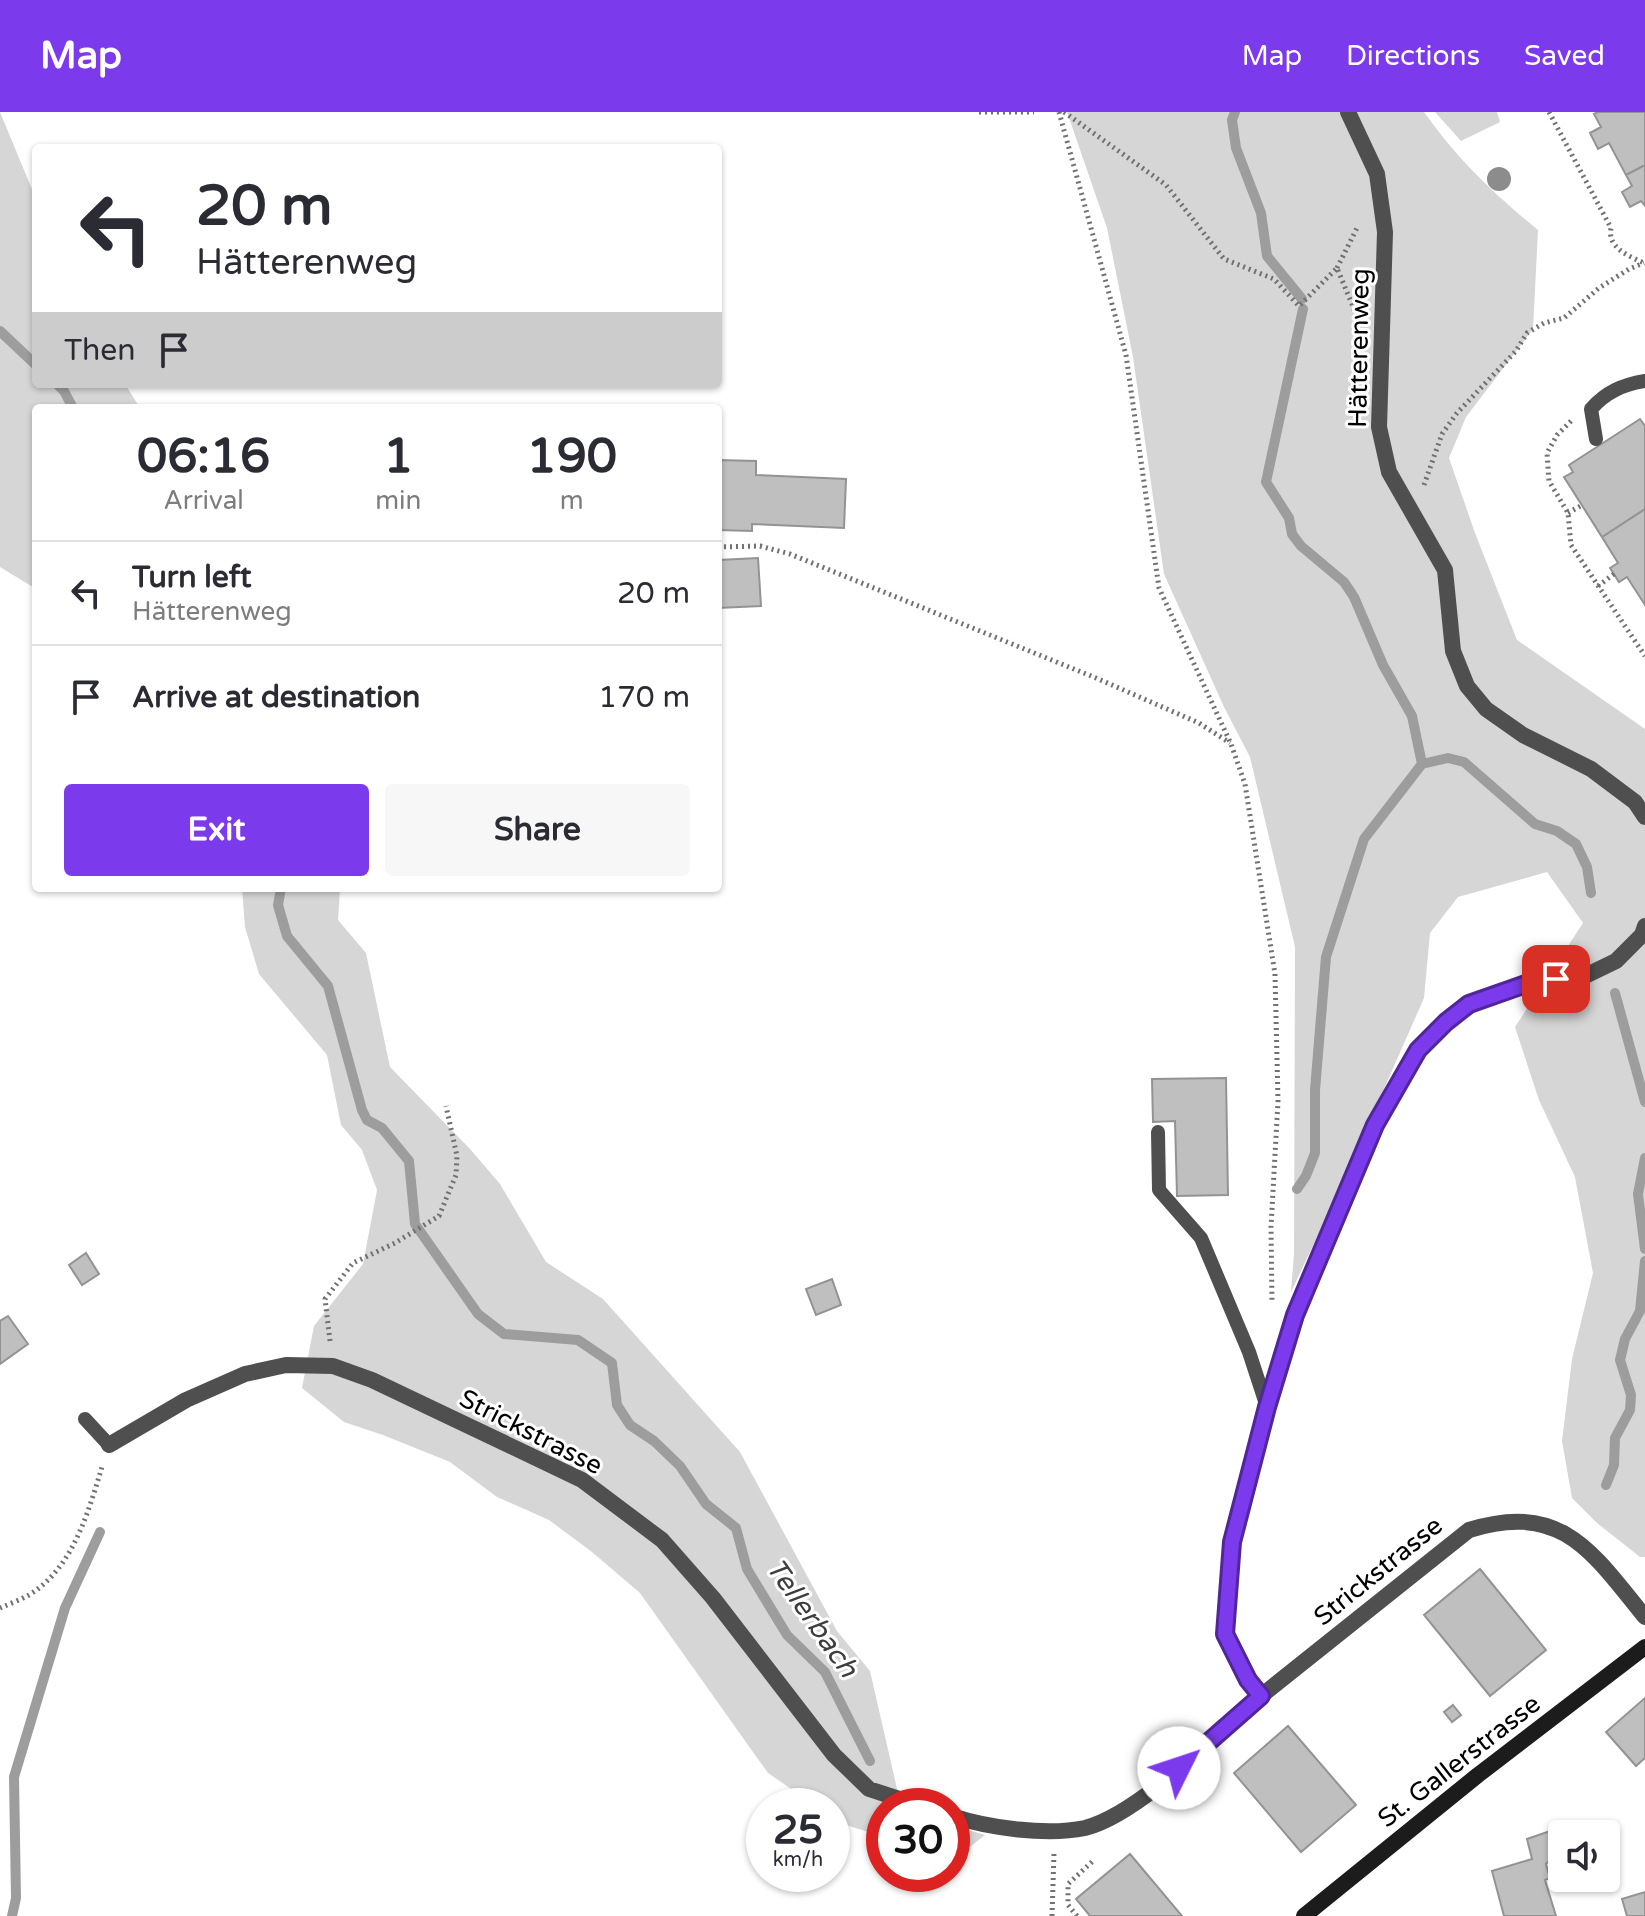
<!DOCTYPE html>
<meta charset="utf-8">
<style>
body{margin:0;font-family:"Varela Round",sans-serif;background:#f7f7f7;color:#2b2b33;height:100vh;display:flex;flex-direction:column;font-size:30px;white-space:nowrap}
*{box-sizing:border-box;margin:0}
p{font-size:26px;color:#7c7c81}
.icon{flex:none;width:44px;height:44px;fill:none;stroke:currentColor;stroke-width:2;stroke-linecap:round;stroke-linejoin:round}
.map{position:relative;flex:1;overflow:hidden}
.panel{position:absolute;left:32px;top:292px;width:690px;height:488px;display:flex;flex-direction:column;background:#fff;border-radius:8px;box-shadow:0 2px 6px #0004}
.panel>*{flex:none}
.guide{position:absolute;left:32px;top:32px;width:690px;height:244px;border-radius:8px;box-shadow:0 2px 6px #0004;background:#fff;color:#2b2b33;overflow:hidden}
.tools{position:absolute;left:1548px;top:1708px;display:grid;gap:16px}
.tools a{display:grid;place-items:center;width:72px;height:72px;border-radius:8px;background:#fff;box-shadow:0 2px 6px #0004;font-size:40px}
.speed{position:absolute;left:746px;top:1676px;display:flex;gap:16px;font-size:40px;font-weight:700;text-align:center}
.speed>*{display:grid;place-content:center;width:104px;height:104px;border-radius:50%;background:#fff;box-shadow:0 2px 6px #0004;line-height:1}
.speed small{font-size:20px;font-weight:400}
.speed .limit{border:12px solid #d22;background:#fff;color:#111}
.pin{position:absolute;display:grid;place-items:center;width:68px;height:68px;color:#fff;margin:-34px;border-radius:16px;box-shadow:0 4px 12px #0006}
.me{position:absolute;width:88px;margin:-44px;rotate:49deg;stroke-linejoin:round;filter:drop-shadow(0 0 6px #0008)}
.turn{display:flex;align-items:center;gap:28px;height:168px;padding:0 32px;font-size:36px}
.turn .icon{width:104px;height:104px;stroke-width:2.5}
.turn b{display:block;font-size:56px;line-height:68px}
.then{display:flex;align-items:center;height:76px;padding:0 32px;background:#0003;gap:16px;font-size:30px}
.eta{display:flex;justify-content:space-evenly;align-items:center;height:136px;text-align:center}
.eta b{font-size:48px;font-weight:700;line-height:56px}
.button{display:flex;gap:16px;margin-top:auto;padding:16px 32px}
.button a{flex:1;height:92px;border-radius:8px;background:#7c3aed;color:#fff;font-size:32px;font-weight:700;line-height:92px;text-align:center}
.button a+a{background:#f7f7f7;color:#2b2b33}
ul{padding:0;list-style:none}
li{display:flex;align-items:center;gap:24px;height:104px;padding:0 32px;border-top:2px solid #e1e1e2}
li div{flex:1}
li b{display:block;font-size:30px}
li em{font-style:normal}
header{display:flex;align-items:center;gap:48px;box-sizing:border-box;height:112px;padding:0 40px;background:#7c3aed;color:#fff}
header strong{font-size:38px}
nav{display:flex;gap:44px;margin-inline-start:auto;font-size:28px}
.map>svg:first-child{display:block}
.green{fill:#d6d6d6}
.lines{fill:none;stroke-linecap:round;stroke-linejoin:round}
.stream{stroke:#9d9d9d;stroke-width:10}
.building{fill:#bfbfbf;stroke:#939393;stroke-width:2}
.path{stroke:#717171;stroke-width:5;stroke-dasharray:2 4;stroke-linecap:butt}
.lane{stroke:#4f4f4f;stroke-width:14}
.street{stroke:#4f4f4f;stroke-width:16}
.secondary{stroke:#1c1c1c;stroke-width:16}
.tree{fill:#8c8c8c}
.route-casing{stroke:#51269a;stroke-width:20}
.route{stroke:#7c3aed;stroke-width:14}
.labels{text-anchor:middle;dominant-baseline:central;stroke-width:6;stroke-linejoin:round;paint-order:stroke}
.street-label{font-size:26px;fill:#000;stroke:#fff}
.water-label{font-size:28px;font-style:italic;fill:#3e3e3e;stroke:#fff}
</style>
<header>
<strong>Map</strong>
<nav><a>Map</a><a>Directions</a><a>Saved</a></nav>
</header>
<div class="map">
<svg width="1645" height="1804" viewBox="0 0 1645 1804">
<rect width="100%" height="100%" fill="#fff"/>
<path class="green" d="M0 0 36 87V272H125L140 296H36V477L0 455Z
M1067 0H1424C1459 49 1492 80 1538 118L1533 217 1466 305 1449 346 1475 421 1517 528 1645 617V1445H1640L1597 1411 1572 1386 1562 1329 1572 1247 1593 1161 1575 1065 1539 988 1515 915 1583 811 1547 760 1458 785 1430 821 1424 886 1339 1079 1291 1180 1294 1141 1295 835 1250 645 1224 595 1164 462 1133 245 1107 116Z
M1435 0H1497L1500 10 1461 29Z
M242 776H340L338 808 366 841 390 955 470 1037 500 1072 546 1150 603 1187 740 1340 837 1519 870 1559 901 1694H884V1725L843 1712 832 1705V1694H816L768 1661 640 1481 592 1440 549 1408 497 1385 450 1350 383 1323 344 1310 302 1276 314 1214 363 1152 377 1078 362 1038 341 1013 327 943 259 862 245 815Z
M952 1713 985 1723 965 1739 952 1743Z"/>
<g class="lines">
<path class="stream" d="M1235 0 1232 8 1236 36 1261 101 1267 144 1302 187
M1303 197 1266 370 1289 406 1292 422 1301 434 1344 470 1354 485 1383 553 1412 604 1422 652 1448 646 1464 650 1535 712 1557 719 1576 732 1587 755 1591 781
M0 219 36 253
M57 272 64 279 73 296
M281 776 278 793 287 824 328 874 362 998 367 1008 382 1016 409 1049 415 1112 478 1202 504 1222 578 1228 612 1251 617 1293 630 1313 654 1329 680 1354 706 1392 736 1416 747 1457 787 1523 825 1560 870 1649
M1615 881 1645 990
M1645 1046 1638 1082 1645 1137
M1297 1077 1306 1064 1315 1041V978L1326 845 1364 727 1422 652
M1606 1373 1614 1353 1615 1326 1630 1298 1631 1283 1620 1248 1625 1227 1640 1199 1645 1149
M12 1804 16 1786 14 1665 65 1496 100 1420"/>
</g>
<path class="building" d="M1598 0H1645V53L1626 63 1609 31 1598 37 1590 21 1601 15 1594 2Z
M1645 53V94L1641 89 1630 95 1622 80 1632 74 1626 63Z
M1640 307 1645 314V397L1602 425 1564 365 1573 360 1569 353Z
M718 348 756 349V363L846 367 844 416 752 412V419L718 418Z
M1645 397V493L1627 465 1619 470 1614 462 1610 456 1618 451 1602 425Z
M758 446 761 494 718 496V448Z
M1226 966 1228 1083 1177 1084 1175 1009 1153 1010 1152 967Z
M86 1141 99 1162 82 1173 69 1153Z
M832 1167 841 1193 816 1203 806 1177Z
M8 1204 28 1232 0 1252V1209Z
M1480 1457 1546 1538 1490 1584 1424 1503Z
M1645 1586V1646L1636 1654 1606 1620Z
M1453 1593 1461 1603 1452 1610 1444 1600Z
M1288 1614 1356 1693 1301 1740 1234 1661Z
M1556 1717 1561 1736 1546 1752 1550 1766 1545 1768 1556 1804H1504L1492 1759 1532 1747 1527 1727Z
M1130 1742 1182 1804H1090L1076 1787Z
M1645 1780V1804H1627L1622 1787Z"/>
<g class="lines">
<path class="path" d="M979 0H1034
M1059 0 1126 243 1159 476 1231 632 1245 672 1275 862 1278 989 1271 1115 1272 1190
M1064 0 1166 73 1224 147 1274 167 1299 194 1337 156 1354 197 1355 207
M1549 0 1611 116C1607 136 1629 144 1644 151
M1337 156 1358 114
M1571 309 1557 323 1547 341 1549 369 1568 401 1571 433 1645 544
M1424 373 1442 322 1457 301 1516 239 1527 221 1544 211 1564 206 1599 176 1629 157 1644 151
M1568 401 1582 393
M718 435 760 434 790 442 1096 566 1199 611 1230 631
M1598 474 1614 462
M330 1229 325 1187 353 1151 395 1131 439 1104 456 1063 457 1044 446 994
M0 1496C9 1492 20 1488 29 1483 73 1456 88 1401 102 1355
M1052 1804 1054 1741
M1077 1804 1068 1793V1772L1095 1747"/>
<path class="lane" d="M1596 327 1591 297C1606 280 1622 273 1645 269
M1158 1020 1159 1078 1201 1126 1249 1240 1267 1295
M85 1307 109 1333"/>
<path class="street" d="M1348 0 1377 62 1385 120 1379 315 1389 360 1445 458 1453 539 1467 574 1486 597 1523 623 1591 657 1635 690 1645 705
M109 1333 186 1288 245 1262 286 1253 333 1254 372 1268 582 1368 662 1428 713 1486 834 1643 869 1677 921 1694
M1261 1584 1469 1418C1562 1389 1592 1440 1645 1505
M952 1704C989 1716 1047 1724 1085 1716 1138 1703 1219 1621 1261 1584L1248 1568 1225 1522 1232 1430 1267 1295 1295 1203 1375 1013 1418 938 1446 910 1469 892 1526 872 1587 863 1616 849 1642 823 1645 814"/>
<path class="secondary" d="M1304 1804 1478 1663 1645 1535"/>
</g>
<circle class="tree" cx="1499" cy="67" r="12"/>
<g class="lines">
<g class="route-casing">
<path id="route" d="M1179 1656 1261 1584 1248 1568 1225 1522 1232 1430 1267 1295 1295 1203 1375 1013 1418 938 1446 910 1469 892 1526 872 1556 867"/>
</g>
<use href="#route" class="route"/>
</g>
<g class="labels">
<g class="street-label">
<text transform="translate(1359 236) rotate(-89)">Hätterenweg</text>
<text transform="translate(531 1320) rotate(27)">Strickstrasse</text>
<text transform="translate(1378 1459) rotate(-39)">Strickstrasse</text>
<text transform="translate(1459 1649) rotate(-38)">St. Gallerstrasse</text>
</g>
<g class="water-label">
<text transform="translate(812 1506) rotate(55)">Tellerbach</text>
</g>
</g>
</svg>
<div class="tools">
<a><svg class="icon" aria-label="sound" viewBox="0 0 24 24"><path d="M4 9h4l5-4v14l-5-4H4zM17 9q2 3 0 6"/></svg></a>
</div>
<div class="speed"><div>25<small>km/h</small></div><div class="limit">30</div></div>
<div class="pin" style="left:1556px;top:867px;background:#d93025"><svg class="icon" aria-label="arrive" viewBox="0 0 24 24"><path d="M6 21V4h12l-3 4 3 4H6"/></svg></div>
<svg class="me" style="left:1179px;top:1656px" viewBox="-20 -20 40 40"><circle r="19" fill="#fff"/><path d="M0-13L10 11 0 6-10 11z" fill="#7c3aed"/></svg>
<div class="guide">
<div class="turn"><svg class="icon" aria-label="left" viewBox="0 0 24 24"><path d="M17 20v-9H6M10 6l-5 5 5 5"/></svg><div><b>20 m</b>Hätterenweg</div></div>
<div class="then">Then<svg class="icon" aria-label="arrive" viewBox="0 0 24 24"><path d="M6 21V4h12l-3 4 3 4H6"/></svg></div>
</div>
<section class="panel">
<div class="eta">
<div><b>06:16</b><p>Arrival</p></div>
<div><b>1</b><p>min</p></div>
<div><b>190</b><p>m</p></div>
</div>
<ul>
<li><svg class="icon" aria-label="left" viewBox="0 0 24 24"><path d="M17 20v-9H6M10 6l-5 5 5 5"/></svg><div><b>Turn left</b><p>Hätterenweg</p></div><em>20 m</em></li>
<li><svg class="icon" aria-label="arrive" viewBox="0 0 24 24"><path d="M6 21V4h12l-3 4 3 4H6"/></svg><div><b>Arrive at destination</b></div><em>170 m</em></li>
</ul>
<div class="button"><a>Exit</a><a>Share</a></div>
</section>
</div>
